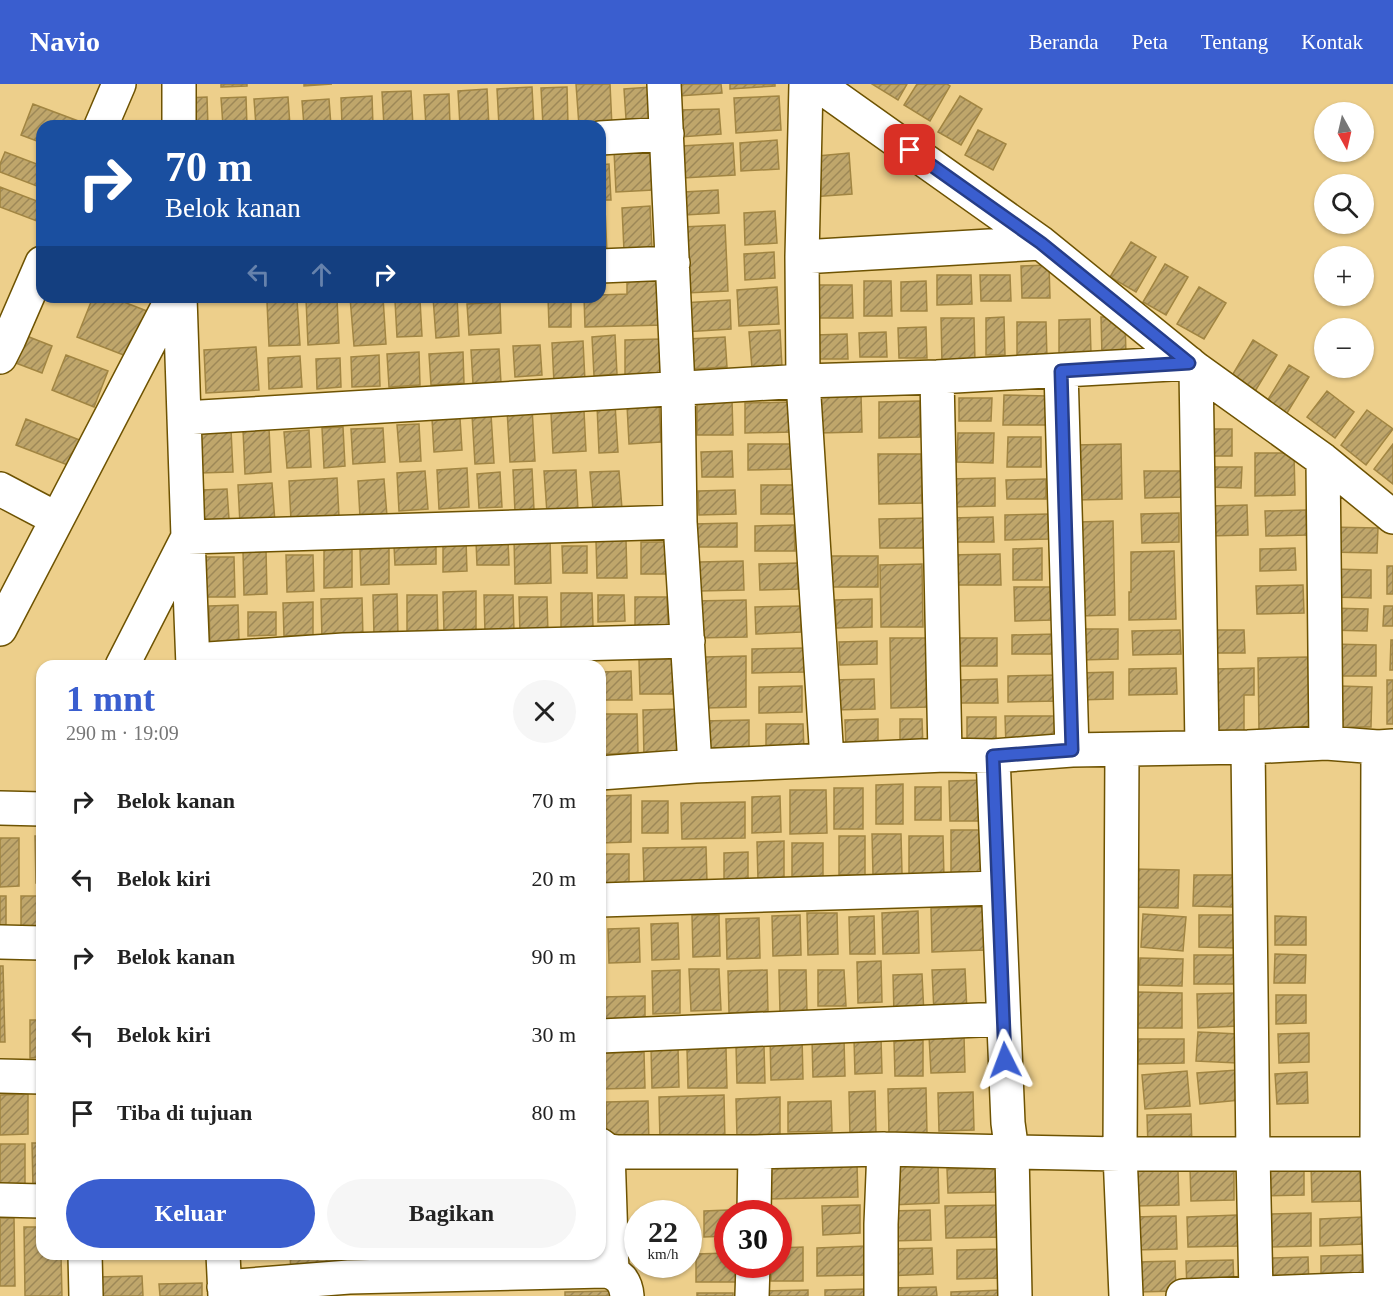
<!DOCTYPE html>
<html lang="id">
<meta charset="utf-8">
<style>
body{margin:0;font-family:"Times New Roman",serif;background:#f6f6f6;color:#222;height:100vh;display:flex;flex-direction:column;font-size:22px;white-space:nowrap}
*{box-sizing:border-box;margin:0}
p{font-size:20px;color:#767676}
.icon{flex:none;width:33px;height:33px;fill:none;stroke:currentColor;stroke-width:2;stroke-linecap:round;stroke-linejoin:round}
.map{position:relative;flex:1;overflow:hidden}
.drawer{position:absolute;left:36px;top:576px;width:570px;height:600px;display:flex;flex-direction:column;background:#fff;border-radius:18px;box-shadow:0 2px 4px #0004}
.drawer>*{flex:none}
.banner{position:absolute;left:36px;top:36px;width:570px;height:183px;border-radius:18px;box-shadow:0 2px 4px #0004;background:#1a4fa0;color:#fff;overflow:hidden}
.needle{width:39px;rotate:172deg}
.fabs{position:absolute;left:1314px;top:18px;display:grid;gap:12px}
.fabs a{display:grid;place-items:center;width:60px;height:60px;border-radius:50%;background:#fff;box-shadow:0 2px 4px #0004;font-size:30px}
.speed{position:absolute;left:624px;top:1116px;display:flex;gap:12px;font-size:30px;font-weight:700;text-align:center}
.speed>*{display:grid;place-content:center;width:78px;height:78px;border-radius:50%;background:#fff;box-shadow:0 2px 4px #0004;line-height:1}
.speed small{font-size:15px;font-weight:400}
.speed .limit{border:9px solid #d22;background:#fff;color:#111}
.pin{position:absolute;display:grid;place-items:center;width:51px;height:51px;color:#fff;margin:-26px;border-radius:12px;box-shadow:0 3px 9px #0006}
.me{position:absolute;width:66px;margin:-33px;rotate:357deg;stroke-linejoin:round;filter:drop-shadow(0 0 4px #0008)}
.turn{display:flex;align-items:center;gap:21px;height:126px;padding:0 30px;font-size:27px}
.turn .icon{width:78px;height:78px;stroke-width:2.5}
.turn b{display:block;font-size:42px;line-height:51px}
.lanes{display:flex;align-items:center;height:57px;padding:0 30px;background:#0003;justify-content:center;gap:30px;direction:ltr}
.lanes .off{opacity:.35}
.round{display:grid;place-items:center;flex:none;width:63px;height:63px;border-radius:32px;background:#f6f6f6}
.summary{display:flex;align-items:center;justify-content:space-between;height:102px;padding:0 30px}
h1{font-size:36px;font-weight:600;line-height:45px;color:#3a5ecf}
.action{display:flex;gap:12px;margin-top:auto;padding:12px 30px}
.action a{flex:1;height:69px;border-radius:36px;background:#3a5ecf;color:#fff;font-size:24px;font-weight:600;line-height:69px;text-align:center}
.action a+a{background:#f6f6f6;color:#222}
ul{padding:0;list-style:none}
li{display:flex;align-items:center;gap:18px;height:78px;padding:0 30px}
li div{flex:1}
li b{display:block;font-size:22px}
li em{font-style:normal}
header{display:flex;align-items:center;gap:36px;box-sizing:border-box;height:84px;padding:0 30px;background:#3a5ecf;color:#fff}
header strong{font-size:28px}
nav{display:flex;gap:33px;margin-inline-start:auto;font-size:21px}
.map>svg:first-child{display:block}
.building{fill:url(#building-hatch);stroke:#a18542;stroke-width:1.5}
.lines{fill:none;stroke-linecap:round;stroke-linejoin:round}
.street-casing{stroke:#6e5302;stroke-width:36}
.street{stroke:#fff;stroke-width:33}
.route-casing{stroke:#263d87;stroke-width:15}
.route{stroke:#3a5ecf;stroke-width:10}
</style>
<header>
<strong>Navio</strong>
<nav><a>Beranda</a><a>Peta</a><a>Tentang</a><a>Kontak</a></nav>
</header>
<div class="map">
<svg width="1393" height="1212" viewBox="0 0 1393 1212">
<defs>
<pattern id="building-hatch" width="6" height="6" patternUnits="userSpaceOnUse" patternTransform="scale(1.5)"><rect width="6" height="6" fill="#bfa66b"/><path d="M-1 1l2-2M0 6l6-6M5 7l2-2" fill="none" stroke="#9d8857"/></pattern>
</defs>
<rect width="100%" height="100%" fill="#edcf8b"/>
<path class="building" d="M221 0H247V2L221 3Z
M304 0H332L304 2Z
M576 0H610L612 43 579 42Z
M677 0H721L722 9 678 12Z
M730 0H775V2L730 5Z
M872 0H907L898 16Z
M917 0H947L950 2 930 37 904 21Z
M532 3 534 42H499L497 5Z
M567 3 568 40 543 42 541 4Z
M651 3 653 34 626 35 624 5Z
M487 5 489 42H460L458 7Z
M411 7 413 42H384L382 8Z
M449 10 450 42H426L424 11Z
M372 12 373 42H342L341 14Z
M779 12 781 46 736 49 734 14Z
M960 12 982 25 961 61 938 48Z
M207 13 208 42H187L185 14Z
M246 13 247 42H223L221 14Z
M288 13 290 42H256L254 15Z
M329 15 331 42H304L302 17Z
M33 20 81 38 79 42H42V59L21 51Z
M719 25 721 50 680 53 679 26Z
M978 46 1006 60 993 86 965 71Z
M777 56 779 85 741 87 740 59Z
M733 59 735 91 683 94 681 62Z
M651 65 653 106 616 108 614 67Z
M5 68 42 82V104L0 88V80Z
M849 69 852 110 811 113 807 73Z
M609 80 611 116H600V81Z
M0 103 42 119V139L0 123Z
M718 106 719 129 685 131 684 108Z
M650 122 652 165 624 167 622 124Z
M600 124H605L607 170H600Z
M775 127 777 159 745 161 744 129Z
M725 141 728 207 686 209 682 143Z
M1131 158 1156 173 1136 208 1110 193Z
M774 168 775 194 745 196 744 170Z
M1165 180 1188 193 1166 231 1143 218Z
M1049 181 1050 214H1022L1021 182Z
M937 191H971L972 220 937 221Z
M980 191H1010L1011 217H981Z
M664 195V241L585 243 584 213H600V211L627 210V196Z
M864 197H891L892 232H864Z
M926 197 927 227H901V198Z
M816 201H852L853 234H816Z
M777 203 779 240 739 242 737 206Z
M1199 203 1226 219 1204 255 1177 240Z
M93 213H111L152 229 134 275 77 253Z
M350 213H383L386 260 354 262Z
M433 213H457L459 252 436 254Z
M548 213H571V243H549Z
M337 214 339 259 308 261 306 215Z
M297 216 300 261 269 262 267 218Z
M420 216 422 252 397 253 395 217Z
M730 216 731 245 683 248 682 219Z
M500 218 501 249 469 251 467 220Z
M1004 233 1005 271H986V234Z
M1101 233H1125L1126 272H1102Z
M941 234H974L975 279 942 280Z
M1090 235 1091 270 1059 271V236Z
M1017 238H1046L1047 274H1017Z
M926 243 927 274H899L898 244Z
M780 246 782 283 752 284 749 248Z
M886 248 887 273H860L859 249Z
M19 249 52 262 42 289 8 276Z
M847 250 848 275H815V251Z
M615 251 617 290 594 292 592 253Z
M725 253 727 283 689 285 687 255Z
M660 255V297H625V256Z
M1253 256 1277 271 1254 309 1230 295Z
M583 257 585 297 554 299 552 259Z
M540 261 542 291 515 293 513 262Z
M256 263 259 306 206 309 204 266Z
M499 265 501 299 473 300 471 266Z
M419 268 420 301 389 303 387 270Z
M463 268 464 299 431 301 429 270Z
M66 271 108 287 94 323 52 306Z
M379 271 380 302 352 303 351 273Z
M300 272 302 303 269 305 268 274Z
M340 274 341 303 317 305 316 275Z
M1289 281 1309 293 1284 334 1264 322Z
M1327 307 1354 328 1335 354 1307 333Z
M861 310 862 348 818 349 817 311Z
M1004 311 1048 312 1047 341H1003Z
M959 314H992L991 337H959Z
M697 315H732L733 351H697Z
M920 317V353L879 354V318Z
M791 318 792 348 745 349V319Z
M659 319 661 358 629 360 627 321Z
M615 320 618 368 599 369 597 321Z
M532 323 535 377 510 378 507 325Z
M1367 326 1393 345 1366 381 1341 361Z
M584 327 586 367 553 369 551 329Z
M491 330 494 379 475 380 472 331Z
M460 334 462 366 434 368 432 335Z
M26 335 82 357 73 383 16 361Z
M419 340 421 377 400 378 397 341Z
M343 343 345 382 324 384 322 344Z
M269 344 271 388 245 390 243 346Z
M383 344 385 378 353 380 351 345Z
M231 345 233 388 199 389 196 347Z
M1207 345H1232V372H1206Z
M309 346 311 383 287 384 284 348Z
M958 349H994L993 379 957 378Z
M1008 353H1041V383H1007Z
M748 360H793V385L748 386Z
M1121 360 1122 415 1076 416 1075 361Z
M1393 360V400L1374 385Z
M732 367 733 393H702L701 368Z
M1255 369H1294L1295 411 1255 412Z
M878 370H921L922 419 879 420Z
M1205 383H1242L1241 404 1205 403Z
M467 384 469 423 439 425 437 386Z
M532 385 534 426 515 428 513 386Z
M576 386 578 427 547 429 544 387Z
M425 387 428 425 399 427 397 389Z
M619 387 622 425 593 426 590 388Z
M1144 387H1184L1185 413 1145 414Z
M500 388 502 423 479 424 477 390Z
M337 394 339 433 291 436 289 397Z
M995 394V422L946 423 945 395Z
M384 395 387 432 360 433 358 397Z
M1046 395V415H1007L1006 396Z
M272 399 275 438 240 440 238 401Z
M761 401H793L794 430H761Z
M227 405 229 435 204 437 202 406Z
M735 406 736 430 699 431 698 407Z
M1247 421 1248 451 1208 452 1207 422Z
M1306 426 1307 451 1266 452 1265 427Z
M1179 429V458L1142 459 1141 430Z
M1048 430 1049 455 1005 456V431Z
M993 433 994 458H950V434Z
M928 434V464H880L879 435Z
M1113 437 1115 531 1079 532 1078 438Z
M737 439V463H693V440Z
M794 441 795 467H755V442Z
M1328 443 1378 444 1377 469 1327 468Z
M550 453 551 499 515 500 514 454Z
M466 456 467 487 443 488V457Z
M508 456 509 481H477L476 457Z
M626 456 627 494H597L596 457Z
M641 458H672V490H641Z
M436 461V480L395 481 394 462Z
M562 462H587V489H563Z
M389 464V500L361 501 360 465Z
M1042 464V496H1013V465Z
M1295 464 1296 486 1260 487V465Z
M324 465H352V503L324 504Z
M266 466 267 510 244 511 243 467Z
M1174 467 1176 535 1129 536V508H1131V468Z
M1000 470 1001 501H948L947 471Z
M286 471H313L314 507 287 508Z
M824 472H878V503H825Z
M198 473H234L235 513H199Z
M743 477 744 506 699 507V478Z
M798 479V505L760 506 759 480Z
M922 480 923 543H881L880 481Z
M1387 482H1393V510H1387Z
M1333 485 1371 486V514L1332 513Z
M1303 501 1304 529 1257 530 1256 502Z
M1014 503H1053V536L1015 537Z
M476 507V548L444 549 443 508Z
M561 509H592L593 543 561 544Z
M397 510 398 551 374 552 373 511Z
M407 511H437L438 551H407Z
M484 511H513L514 548 485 549Z
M598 511H624L625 537 598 538Z
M519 513H547L548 550H520Z
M635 513H667L668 544 635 545Z
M362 514 363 555 322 556 321 515Z
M872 515V543L836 544 835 516Z
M746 516 747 553 694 554 693 517Z
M313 518V551L284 552 283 519Z
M238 521 239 559 210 560 209 522Z
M801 522V548L756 550 755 523Z
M1384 522H1393V542H1383Z
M1329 524 1368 525 1367 547 1328 546Z
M248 528H276V551L248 552Z
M1079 545H1118V575L1079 576Z
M1180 546 1181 570 1133 571 1132 547Z
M1213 546H1244L1245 569H1213Z
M1057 550V570H1012V551Z
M890 554H927L929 623 891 624Z
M950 554H997V582H950Z
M1391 556H1393V586H1390Z
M877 557V580L840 581 839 558Z
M1330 560 1376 561V592H1329Z
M804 564V588L752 589V565Z
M746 572V623L705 624V573Z
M1308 573 1309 646 1259 647 1258 574Z
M673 575V610H640L639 576Z
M563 578H590V582H563Z
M1176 584 1177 610 1129 611V585Z
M1254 584V611H1244V650H1216L1215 585Z
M631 587 632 616H602L601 588Z
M1113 588V615L1077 616V589Z
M1059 591V617L1008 618V592Z
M874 595 875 625 832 626 831 596Z
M997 595 998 619H961L960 596Z
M1387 596H1393V640H1387Z
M802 602V628L759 629V603Z
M1340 602 1372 603 1371 643H1339Z
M680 625V673L644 674 643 626Z
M604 630H637L638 669 605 670Z
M1005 632H1055L1056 662 1006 663Z
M967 633H996V661L967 662Z
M878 635V665H846L845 636Z
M900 635H922L923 664 900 665Z
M749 636V667L703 668 702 637Z
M766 640H803L804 666 766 667Z
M986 696V737H950L949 697Z
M903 700V740H876V701Z
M915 703H941V736H915Z
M834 704H863V745H834Z
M790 706H826L827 749 790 750Z
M631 711V758L600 759V712Z
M780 712 781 748 752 749V713Z
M642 717H668V749H642Z
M745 718V754L682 755 681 719Z
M951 746H982V796L951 797Z
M872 750H901L902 790 873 791Z
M35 752H42V799H36Z
M839 752H865V791H839Z
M909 752H943L944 795 909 796Z
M0 754H19V802L0 803Z
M784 757V796H758L757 758Z
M792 759H823V799H792Z
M706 763 707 798H644L643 764Z
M748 768V797H724V769Z
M600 770H629V801H600Z
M1133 785 1179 786 1178 824 1132 823Z
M1194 791H1233V823L1193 822Z
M0 812H6V846H0Z
M21 812H42V846L21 847Z
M984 823 985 866 932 868 931 824Z
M918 827 919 869 883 870 882 829Z
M807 829H837L838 870 808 871Z
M1143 830 1186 833 1183 867 1141 863Z
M692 831H719L720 872 693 873Z
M800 831 801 871 773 872 772 832Z
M1199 831H1236V864L1199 863Z
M874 832 875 870H850L849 833Z
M1275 832 1306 833V861H1275Z
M759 834 760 874 727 875 726 835Z
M678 839 679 875 652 876 651 840Z
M639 844 640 878 609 879 608 845Z
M1275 870 1306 871 1305 899H1274Z
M1194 871H1237V900H1194Z
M1140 874 1183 875 1182 902 1139 901Z
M881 877 882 918 858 919 857 878Z
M0 882H3L5 958H0Z
M689 885H719L721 926 691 927Z
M965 885 967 928 934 929 932 886Z
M680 886V929L653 930 652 887Z
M767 886 768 927 729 929 728 887Z
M779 886H806L807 928 780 929Z
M818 886H844L846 922H818Z
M922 890 924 931 894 932 893 891Z
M1138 908 1182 909V944H1138Z
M1236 909 1238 942 1198 944 1197 910Z
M1276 911H1306V939L1276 940Z
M645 912V939L601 940V913Z
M30 936H42V973L30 974Z
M1198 948 1238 950 1237 979 1196 977Z
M1309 949V978L1279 979 1278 950Z
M964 951 965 988 931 989 929 952Z
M770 952H802L803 995 771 996Z
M881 954 882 989 855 990 854 955Z
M844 955 845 992 813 993 812 956Z
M1138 955H1184V979L1138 980Z
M923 956V992H895L894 957Z
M736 962H764L765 999H737Z
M678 963 679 1003 652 1004 651 964Z
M726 964 727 1004H688L687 965Z
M644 968 645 1004 600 1005V969Z
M1237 986 1240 1016 1200 1020 1197 989Z
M1187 987 1190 1022 1145 1025 1142 991Z
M1307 988 1308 1019 1277 1020 1275 990Z
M926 1004 927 1050 889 1051 888 1005Z
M875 1007 876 1050 850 1051 849 1008Z
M973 1008 974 1046 939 1047 938 1009Z
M28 1010V1050L0 1051V1011Z
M724 1011 725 1056 660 1057 659 1013Z
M780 1013V1052L737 1053 736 1015Z
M648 1017 649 1061 607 1062 606 1018Z
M831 1017 832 1047 788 1048V1018Z
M1191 1030 1192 1062 1148 1063 1147 1031Z
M32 1059H42V1103L33 1104Z
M0 1060H25V1102L0 1103Z
M1367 1079 1368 1117 1312 1118 1311 1080Z
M857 1080 858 1113 768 1115 767 1083Z
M938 1080 939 1119 890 1121 889 1081Z
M1234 1082V1116L1191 1117 1190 1084Z
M1304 1083V1111L1259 1112 1258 1084Z
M997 1084 998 1108 948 1109 947 1085Z
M1178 1086 1179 1121 1136 1122 1135 1087Z
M860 1121V1149L823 1151 822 1122Z
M1007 1121 1008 1153 946 1154 945 1122Z
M728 1126V1152L704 1153V1127Z
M930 1126 931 1156 889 1157V1127Z
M1311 1129V1162L1269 1163 1268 1130Z
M1237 1131 1238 1162 1188 1163 1187 1133Z
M1176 1132 1177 1165 1132 1166V1133Z
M1363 1133 1364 1160 1320 1162V1135Z
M0 1134H14L15 1202H0Z
M24 1143H42V1170H61L62 1212H25Z
M866 1162V1191L817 1192V1164Z
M803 1163V1197H771V1180H778V1164Z
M932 1164 933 1190 885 1192V1165Z
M1000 1165 1001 1194 957 1195V1166Z
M728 1169V1180H737V1198H696V1170Z
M290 1170H337V1189L291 1190Z
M362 1170H398V1184H362Z
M407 1170H454L455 1186 408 1187Z
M485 1170H523V1180L486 1181Z
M1362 1171V1197L1321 1198V1172Z
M1308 1173 1309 1202 1273 1203 1272 1174Z
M1233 1176 1234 1205 1187 1207 1186 1177Z
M1175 1177 1176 1207 1138 1208 1137 1178Z
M142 1192 143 1212H96L95 1193Z
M202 1199V1212H160L159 1200Z
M936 1203 937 1212H888V1204Z
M866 1205V1212H825V1206Z
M808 1206V1212H761V1207Z
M1002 1206V1212H951V1208Z
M610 1207V1212H565V1208Z
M697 1209H733V1212H697Z"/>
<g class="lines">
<g class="street-casing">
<path id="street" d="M179 0V42
M664 0 678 304 680 438 695 682
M806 0 802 173 803 297 827 676
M817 0 1041 159 1196 285 1323 376 1393 433
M101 42 119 0
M600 54 667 50
M802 173 1041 159
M600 182 673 179
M180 213 188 453 193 582
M0 273 9 255 42 179
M1196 285 1202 663
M1061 287 1072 666
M937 293 945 671
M184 334 803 297 937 293 1189 279
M1323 376 1326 659
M0 405 57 435
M0 545 173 213
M193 576 344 566 688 557
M122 582 188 453 680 438
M1248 663 1253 1070 1256 1210
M1378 663 1377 1071 1381 1212
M1122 666 1120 1070 1126 1212
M993 672 1008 1039 1012 1068 1120 1070H1393
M600 689 695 682 945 671 993 672 1072 666 1248 663 1326 659 1378 663 1393 662
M0 724 42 725
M600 816 998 804
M0 858 42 859
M600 952 1003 935
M0 992 42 993
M600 1061 608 1067 617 1068H755L884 1065 1012 1068 1015 1212
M608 1067 612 1188
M0 1116 42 1117
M754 1130 755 1068
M85 1170 86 1212
M223 1170 225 1212
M224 1203 349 1193 605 1187C619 1189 626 1198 627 1212
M752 1212 753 1180
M881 1212V1140L884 1065
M1183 1212 1393 1204"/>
</g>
<use href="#street" class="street"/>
</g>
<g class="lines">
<g class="route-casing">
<path id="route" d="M910 66 1041 159 1189 279 1061 287 1072 666 993 672 1005 976"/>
</g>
<use href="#route" class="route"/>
</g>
</svg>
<div class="fabs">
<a><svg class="needle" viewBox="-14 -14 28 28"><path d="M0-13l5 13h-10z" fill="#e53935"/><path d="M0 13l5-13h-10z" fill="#767676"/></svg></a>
<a><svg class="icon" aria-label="search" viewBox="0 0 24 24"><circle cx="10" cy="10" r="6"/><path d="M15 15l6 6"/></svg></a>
<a>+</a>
<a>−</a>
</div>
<div class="speed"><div>22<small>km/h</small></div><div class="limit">30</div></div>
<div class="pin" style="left:910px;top:66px;background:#d93025"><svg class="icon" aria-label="arrive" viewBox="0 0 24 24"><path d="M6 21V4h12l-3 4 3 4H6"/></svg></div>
<svg class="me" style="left:1005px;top:976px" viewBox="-20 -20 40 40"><path d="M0-17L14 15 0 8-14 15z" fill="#3a5ecf" stroke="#fff" stroke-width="4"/></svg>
<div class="banner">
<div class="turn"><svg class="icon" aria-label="right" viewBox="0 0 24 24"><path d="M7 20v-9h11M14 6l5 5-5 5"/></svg><div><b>70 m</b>Belok kanan</div></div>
<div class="lanes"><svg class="icon off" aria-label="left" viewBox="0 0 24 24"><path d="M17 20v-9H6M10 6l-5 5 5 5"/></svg><svg class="icon off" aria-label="ahead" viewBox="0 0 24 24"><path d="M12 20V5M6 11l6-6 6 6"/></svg><svg class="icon" aria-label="right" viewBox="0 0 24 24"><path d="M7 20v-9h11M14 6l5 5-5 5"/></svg></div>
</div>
<section class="drawer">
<div class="summary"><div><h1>1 mnt</h1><p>290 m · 19:09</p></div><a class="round"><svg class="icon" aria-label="close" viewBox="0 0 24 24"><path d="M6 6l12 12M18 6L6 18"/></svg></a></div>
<ul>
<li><svg class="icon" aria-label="right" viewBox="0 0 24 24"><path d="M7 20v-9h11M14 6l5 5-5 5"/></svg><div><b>Belok kanan</b></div><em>70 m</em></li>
<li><svg class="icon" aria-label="left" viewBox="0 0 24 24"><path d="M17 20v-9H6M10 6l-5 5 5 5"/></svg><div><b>Belok kiri</b></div><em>20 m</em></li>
<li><svg class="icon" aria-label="right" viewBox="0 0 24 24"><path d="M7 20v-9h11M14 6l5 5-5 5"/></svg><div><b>Belok kanan</b></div><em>90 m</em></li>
<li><svg class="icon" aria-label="left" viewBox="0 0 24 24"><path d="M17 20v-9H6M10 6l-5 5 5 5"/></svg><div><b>Belok kiri</b></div><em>30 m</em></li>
<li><svg class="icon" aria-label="arrive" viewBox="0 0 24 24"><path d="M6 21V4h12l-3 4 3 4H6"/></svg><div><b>Tiba di tujuan</b></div><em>80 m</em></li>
</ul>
<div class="action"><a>Keluar</a><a>Bagikan</a></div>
</section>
</div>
